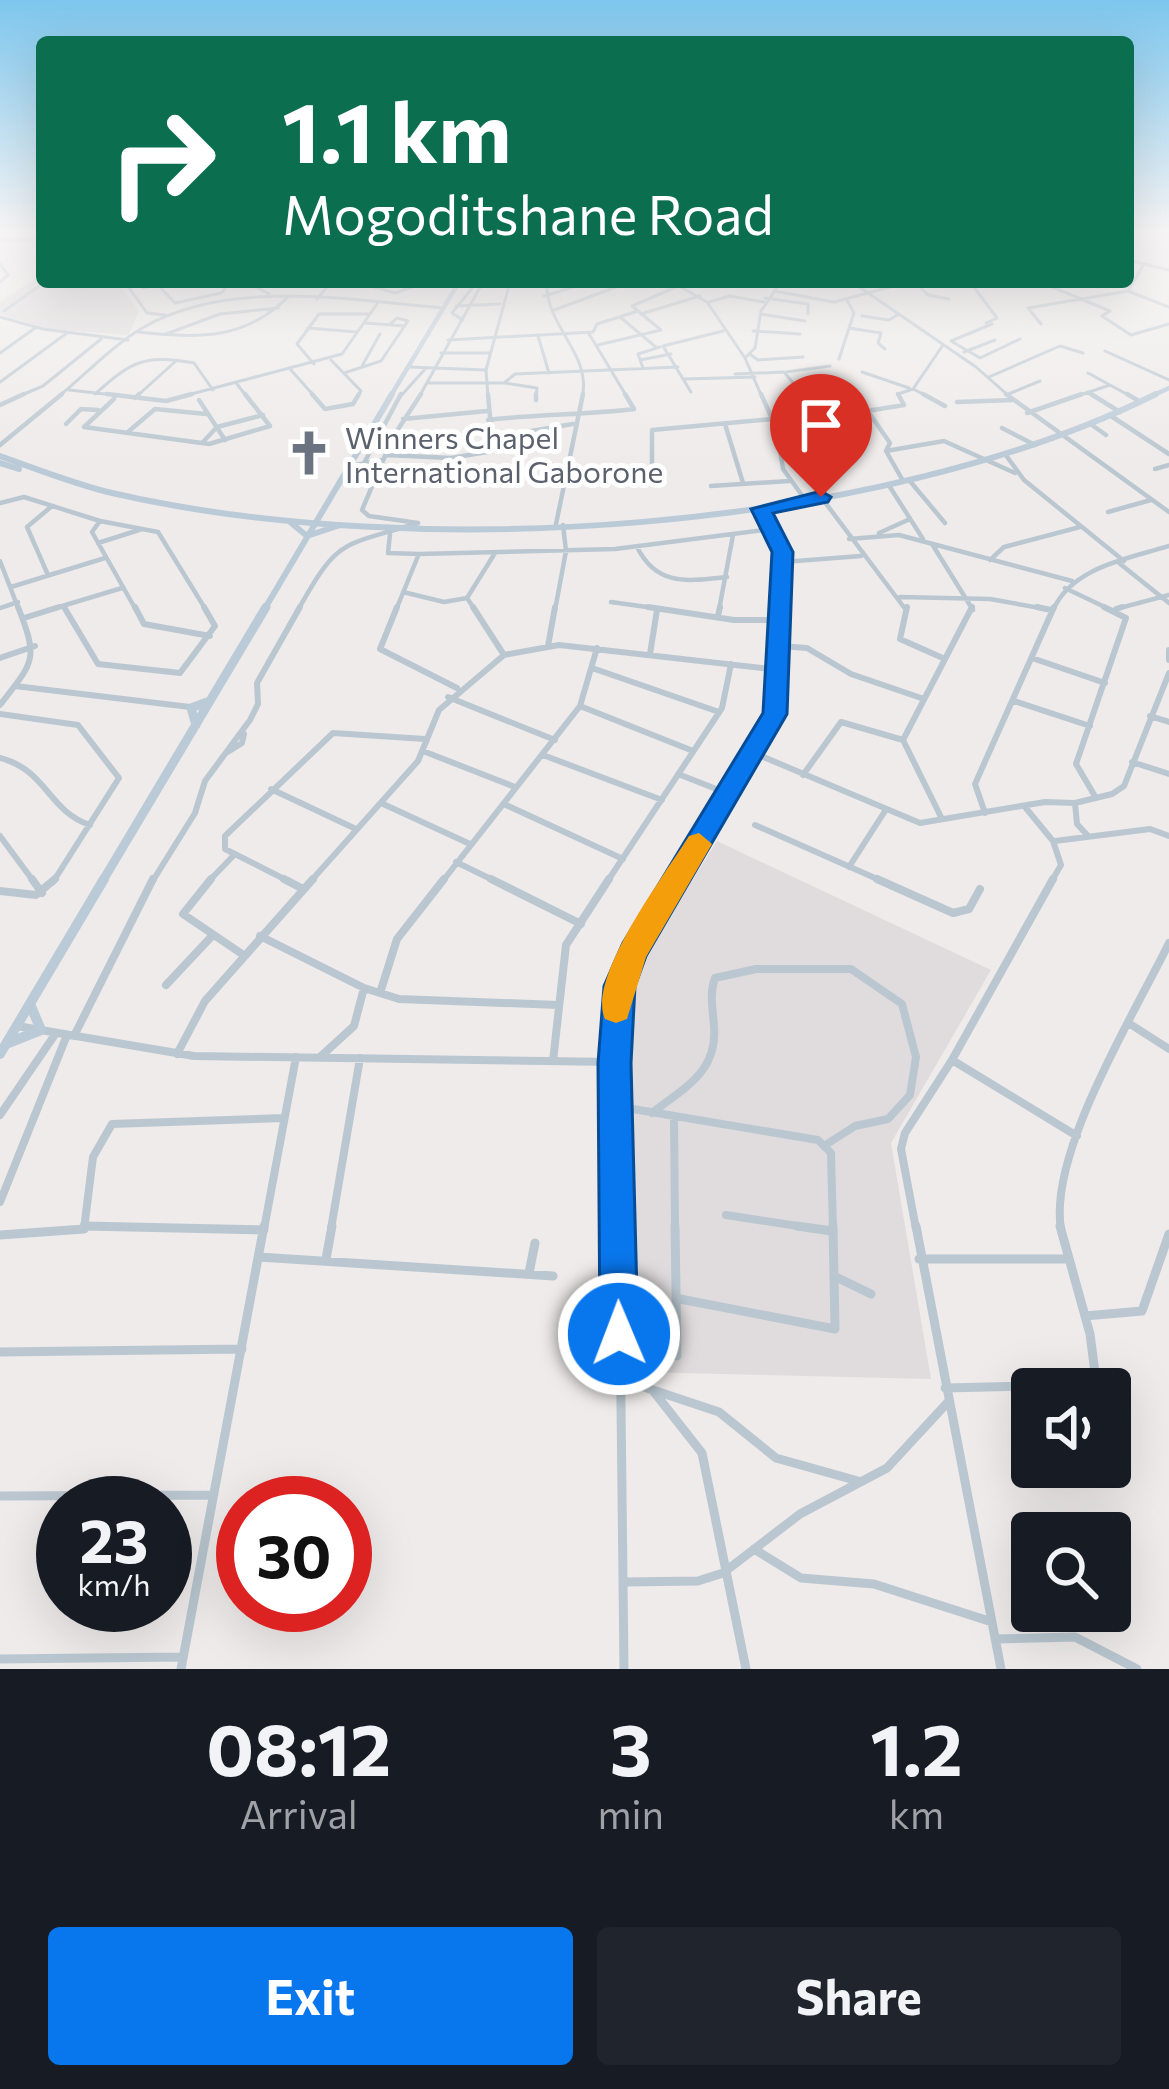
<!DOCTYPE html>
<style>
body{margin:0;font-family:Commissioner,sans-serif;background:#20242c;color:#f1f3f6;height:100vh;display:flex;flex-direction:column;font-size:45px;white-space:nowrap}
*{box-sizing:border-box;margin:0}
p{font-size:39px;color:#9ea1a6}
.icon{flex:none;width:66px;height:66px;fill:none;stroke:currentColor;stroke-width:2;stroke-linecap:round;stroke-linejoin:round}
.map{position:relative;height:1669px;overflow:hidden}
.panel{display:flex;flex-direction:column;background:#171b24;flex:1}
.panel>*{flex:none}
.top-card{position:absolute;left:36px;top:36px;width:1098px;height:252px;border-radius:12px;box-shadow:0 12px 48px #0002;background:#0b6e4f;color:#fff;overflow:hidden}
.fabs{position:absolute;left:1011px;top:1368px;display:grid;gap:24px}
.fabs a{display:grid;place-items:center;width:120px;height:120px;border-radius:12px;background:#171b24;box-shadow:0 12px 48px #0002;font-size:60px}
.speed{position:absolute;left:36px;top:1476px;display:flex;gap:24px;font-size:60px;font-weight:700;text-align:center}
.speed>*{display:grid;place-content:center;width:156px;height:156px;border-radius:50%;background:#171b24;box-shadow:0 12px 48px #0002;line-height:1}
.speed small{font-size:30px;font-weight:400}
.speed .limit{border:18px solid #d22;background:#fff;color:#111}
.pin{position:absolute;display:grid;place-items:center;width:102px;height:102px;color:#fff;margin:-123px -51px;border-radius:50% 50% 50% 0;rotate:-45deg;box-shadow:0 0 12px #0007}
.pin .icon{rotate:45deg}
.me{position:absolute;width:132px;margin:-66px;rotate:359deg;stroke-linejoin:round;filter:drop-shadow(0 0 9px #0008)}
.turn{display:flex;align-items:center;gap:42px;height:252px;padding:0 48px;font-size:54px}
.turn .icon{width:156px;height:156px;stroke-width:2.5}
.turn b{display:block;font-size:84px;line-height:102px}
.eta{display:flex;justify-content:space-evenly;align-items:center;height:204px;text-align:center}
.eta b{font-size:72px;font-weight:700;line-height:84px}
.primary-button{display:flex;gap:24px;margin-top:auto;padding:24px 48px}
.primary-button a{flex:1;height:138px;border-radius:12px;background:#0876ec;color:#fff;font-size:48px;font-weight:700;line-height:138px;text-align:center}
.primary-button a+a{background:#20242c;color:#f1f3f6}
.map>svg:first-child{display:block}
.education{fill:#e0dcdd}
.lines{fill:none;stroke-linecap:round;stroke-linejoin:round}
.street-far4{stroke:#bac7d0;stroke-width:3}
.street-far3{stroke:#bac7d0;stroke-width:4.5}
.street-far2{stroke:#bac7d0;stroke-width:6}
.street-far1{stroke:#bac7d0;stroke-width:8}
.street{stroke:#bac7d0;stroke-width:9}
.secondary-far3{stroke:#bbcad7;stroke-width:4.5}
.secondary-far2{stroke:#bbcad7;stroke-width:6}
.secondary-far1{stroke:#bbcad7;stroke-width:9}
.secondary{stroke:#bbcad7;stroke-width:10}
.route{fill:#0876ec;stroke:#054d99;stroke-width:3}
.slow{fill:#f59e0b}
.labels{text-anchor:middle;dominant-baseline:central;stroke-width:10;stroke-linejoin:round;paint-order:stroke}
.far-worship-label{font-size:30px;fill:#5b616d;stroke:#fff;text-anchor:start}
</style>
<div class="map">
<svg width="1169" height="1669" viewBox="0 0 1169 1669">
<rect width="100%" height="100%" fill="#efebeb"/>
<path class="education" d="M42 274V282H117L139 312 128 335 49 329 0 314V302Z
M717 841 991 970 891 1143 931 1379 637 1372 630 990 648 950Z"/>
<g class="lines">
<path class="street-far4" d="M1159 229 1169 231
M0 240H42
M1128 260 1169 270
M0 264 8 275 0 282
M125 282 147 313 165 315
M247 282 269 294
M358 282 395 293 427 282
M547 282C544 325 593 355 582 397
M672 282 707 302 745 358 762 397
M852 282 976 367 1010 397
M915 282 928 295 949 299
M970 282 997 318 986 323
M1040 282 1110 311 1102 316 1131 335 1169 324
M157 284 175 303 221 293 225 289 219 282
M143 288 169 282
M774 291 834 302 905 283 970 282
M1128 291 1169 307
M544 296 590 282
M765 298 808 304V314
M317 299 331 282
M709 302 730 296 764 302
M456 306 500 304
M554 310 630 282
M4 311 45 282
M641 314 700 296
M761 314 805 321
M862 316 889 320 899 314
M0 317 43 329 128 340
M620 317 657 348
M463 320 452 313 477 282
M366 323 404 326
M992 324 951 341 980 358 1020 339
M1041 324 1028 308 1128 291 1144 264
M308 328 357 332
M849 328 881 333 878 343 885 349
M753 331 800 334
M138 332C197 338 244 341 288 297
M588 332 627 397
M166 334 220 314 278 308
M538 336 549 373
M448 340 593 332 597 324 638 311
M598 345 661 330 632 306 688 282
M1105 351 1169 380
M964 352 995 340
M0 353 35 328
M441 353H489
M751 355 758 360 803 357
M746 357 755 348 761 311 781 282
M839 359 854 313 847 300
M331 360 361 391 357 397
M640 360 671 354
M314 364 297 344 319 314H369
M362 366 380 334
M409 367 486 370
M643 368 638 354 660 347
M291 370 315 397
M786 372 830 366
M862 372 909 388
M344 373 381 361 408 321 397 318 389 325
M1088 373 1132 397
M735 374 784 372 805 397
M989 377 1060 346 1083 353
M685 379 755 377
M0 382 67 333
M429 383H504L515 374 678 367
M505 383 537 388 536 397
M237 384 247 397
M69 390 133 397
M691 392 663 346 723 331
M1087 392 1096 397
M95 394C132 361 144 354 194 363L213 390
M1006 395 1040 381
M805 396 852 388 858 397
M17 397 43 386 101 339
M58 397C85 375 113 345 144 327 231 278 348 300 443 308
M136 397 177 360
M180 397 342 354 377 304
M400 397 426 368
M419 397 483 282
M488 397 486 370 510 282
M900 397 898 394 913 389
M929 397 913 389 943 345
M1074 397 1110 385"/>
<path class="street-far3" d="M107 394 166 401 192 394
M312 394 325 409 353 404 359 394
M761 394 777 430 783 469 806 501
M856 394 890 443 886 451 902 479
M923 394 945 406
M1006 394 1169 512
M1091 394 1120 412
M1127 394 1139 401
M805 396 815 394
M135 398 139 394
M114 399 84 427 209 444 270 426 245 394
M199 400 225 440
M536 400V394
M957 402 1012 400
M0 405 24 394
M867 411 904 405 898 394
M1027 413 1082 394
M771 416 815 409 803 394
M1111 416 1169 454
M403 419 487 411
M488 420C537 414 585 415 634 409L625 394
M66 424 81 409 98 410
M725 424 743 483
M1092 425 1106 435
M1002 428 1035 445
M129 431 155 409 206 414
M393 437 425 436 430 441
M494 437 573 424
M203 442 217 427 263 415
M780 444 842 437
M0 445 62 394
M362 446 391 442
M886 451 944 441 1015 473
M1005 454 1024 480 1124 561
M386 455 451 458 493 451 488 394
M364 463 401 394
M652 463V430L773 419
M350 466 383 460
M1155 469 1169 465
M909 480 945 523
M888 484 923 539
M711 486 789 481
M821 497 906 610
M0 503 24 497 100 521 158 532 206 610
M761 509 782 552 779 610
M1108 512 1151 500
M100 521 92 532 136 610
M418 523 369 516 362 510 393 437 421 394
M556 524 583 394
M879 533 910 519
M390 534 388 553 419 554 615 549 772 529
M849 539 899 535 1072 581
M98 543 139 530
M932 544 973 610
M637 547C657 587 688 581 727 577
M990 560 1004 547 1080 527
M0 561 19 610
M783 562 861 556
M1119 563 1169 603
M48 575 27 527 52 506
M11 587 105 558
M1065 588 1111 610
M403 592 444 602 467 598 495 553
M900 597 990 599 1051 610
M467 598 475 610
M611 602 668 610
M63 606 66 610
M0 608 18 602
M1116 609 1169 595
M49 610 122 588
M298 610C339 537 340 547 418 523
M396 610 418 556
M555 610 566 551 563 525
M719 610 733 535
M1053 610C1072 567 1127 559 1169 546"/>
<path class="street-far2" d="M64 607 98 664 180 673 215 626 204 607
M135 607 144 624 210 636
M397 607 380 649 457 688
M473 607 504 655
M648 607 734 620H780
M907 607 900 639 945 659
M1037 607 1051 610
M1116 609 1122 607
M718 616 720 607
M24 618 59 607
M548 646 555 607
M780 646 807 648 851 674 924 699
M1169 650V660
M650 654 657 610
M0 658 35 646
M1032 658 1105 683
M592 668 719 712
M15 686 190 707
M448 697 555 740
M1014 701 1090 726
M0 705C34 661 39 660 18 607
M580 706 693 751
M0 714 78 725 119 778 53 882
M1150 716 1169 722
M423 751 515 787
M226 753 242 743 244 734
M754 753 920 823 1045 802 1075 803 1112 794 1124 786 1169 673
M543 755 662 800
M0 758C47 770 48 811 90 825
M1132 762 1169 774
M678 774 729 794
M803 775 841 722 903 740
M271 789 356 829
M1096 798 1076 764 1126 618 1104 607
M381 803 470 844
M1075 803 1077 824 1088 836
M506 805 623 859
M1025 807 1053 841 1061 865 1051 882
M985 813 975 784 1054 607
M942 819 903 740 972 607
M755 825 884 882
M0 836 34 882
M1055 841 1150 829 1169 836
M456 862 497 882
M849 867 885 811
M152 882 195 813 205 781 250 720 258 704 257 683 300 607
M208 882 235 854
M290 882 225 849V836L333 733 425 739
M310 882 418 761 439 710 504 655 559 645 779 670
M442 882 580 706 597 648
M607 882 722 708 731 664
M675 882 775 714 780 607"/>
<path class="street-far1" d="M32 879 42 893
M211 879 183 914 242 954
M284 879 303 889
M491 879 581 924
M877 879 953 913 969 909 980 889
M0 891 36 895 55 879
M260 936 364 988 399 999 558 1005
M166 985 212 936
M380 993 397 939 444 879
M1130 1024 1169 1049
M17 1026 194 1056 615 1062
M74 1036 153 879
M177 1054 205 1001 313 879
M320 1057 354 1026 364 988
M952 1060 1077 1136
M553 1061 566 945 609 879
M615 1106 818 1140 831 1153 833 1229
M652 1113C685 1087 718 1072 714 1026 713 1009 709 994 715 978L756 969H851L902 1004 916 1057 910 1095 888 1119 855 1126 827 1144
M0 1115 56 1033
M674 1117 675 1229
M0 1202 67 1035
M726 1215 817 1229
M84 1229 93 1157 112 1124 284 1118
M264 1229 296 1057
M331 1229 360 1058
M619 1229 616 1004 633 952 676 879
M916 1229 901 1149 905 1133 952 1060 1053 879
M1061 1229C1048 1153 1135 1013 1169 943"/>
<path class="street" d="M84 1226 264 1230
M619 1226 624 1669
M675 1226 677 1356
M797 1226 832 1231
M916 1226 1001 1669
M0 1235 84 1229
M259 1257 553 1276
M326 1259 332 1226
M919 1259H1068
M529 1273 535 1243
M836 1277 871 1294
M680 1299 835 1329 833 1226
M1085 1316 1142 1311 1169 1234
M0 1352 242 1349
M620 1379 719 1412 776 1458 858 1481
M945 1388 1074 1385 1084 1384 1095 1373 1090 1334 1060 1226
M654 1392 702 1453 746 1669
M0 1496 213 1495
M754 1549 801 1578 874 1584 992 1622
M624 1582 698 1581 723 1573 800 1514 887 1468 948 1402
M995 1639 1075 1637 1137 1669
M0 1659 181 1657
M181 1669 264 1226"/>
<path class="secondary-far3" d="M390 397 459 282
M1150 397 1169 388"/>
<path class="secondary-far2" d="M0 456C37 469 74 484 112 493 415 563 877 533 1156 394
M0 463 19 469
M290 522 307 536 340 525
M264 610 392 394"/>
<path class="secondary-far1" d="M196 725 191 708 207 702
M102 882 266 607"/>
<path class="secondary" d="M6 1044 41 1030 30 1004
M0 1054 104 879"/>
</g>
<linearGradient id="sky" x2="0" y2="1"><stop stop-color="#7dc6ed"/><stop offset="0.5" stop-color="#f8f6f6"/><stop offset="1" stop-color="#f8f6f6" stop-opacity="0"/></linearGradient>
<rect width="1169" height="462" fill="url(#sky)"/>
<path class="route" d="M821 491 831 497 828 502 773 513 793 552 787 714 646 956 635 986 631 1063 638 1334 633 1347 619 1353 605 1347 600 1334 598 1063 604 986 623 943 763 713 772 552 751 509Z"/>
<path class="slow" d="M699 833 712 844 646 957 627 1019 616 1023 605 1019C586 978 666 873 689 836Z"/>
<defs>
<g id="church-bare" transform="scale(3.6)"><path d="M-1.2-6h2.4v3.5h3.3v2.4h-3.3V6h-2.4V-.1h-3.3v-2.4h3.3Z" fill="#6b7280" stroke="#fff" stroke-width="2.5" paint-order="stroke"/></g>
</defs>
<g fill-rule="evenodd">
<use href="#church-bare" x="309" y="453"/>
</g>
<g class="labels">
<g class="far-worship-label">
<text x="345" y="436">Winners Chapel<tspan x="345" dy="34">International Gaborone</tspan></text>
</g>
</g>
</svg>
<div class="fabs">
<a><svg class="icon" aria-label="sound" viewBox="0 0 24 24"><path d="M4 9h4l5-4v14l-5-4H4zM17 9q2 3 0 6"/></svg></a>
<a><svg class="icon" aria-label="search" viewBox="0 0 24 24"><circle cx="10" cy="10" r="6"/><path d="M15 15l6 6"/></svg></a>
</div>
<div class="speed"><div>23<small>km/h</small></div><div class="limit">30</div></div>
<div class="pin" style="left:821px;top:497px;background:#d93025"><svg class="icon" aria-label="arrive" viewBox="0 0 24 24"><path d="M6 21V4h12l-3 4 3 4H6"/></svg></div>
<svg class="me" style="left:619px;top:1334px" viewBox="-20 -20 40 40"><circle r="17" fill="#0876ec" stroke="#fff" stroke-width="3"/><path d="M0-11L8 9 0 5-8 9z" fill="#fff"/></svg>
<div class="top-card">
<div class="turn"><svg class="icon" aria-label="right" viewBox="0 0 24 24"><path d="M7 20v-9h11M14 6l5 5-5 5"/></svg><div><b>1.1 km</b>Mogoditshane Road</div></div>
</div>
</div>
<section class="panel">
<div class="eta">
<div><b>08:12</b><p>Arrival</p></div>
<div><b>3</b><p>min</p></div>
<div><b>1.2</b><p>km</p></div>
</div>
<div class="primary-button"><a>Exit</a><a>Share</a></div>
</section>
